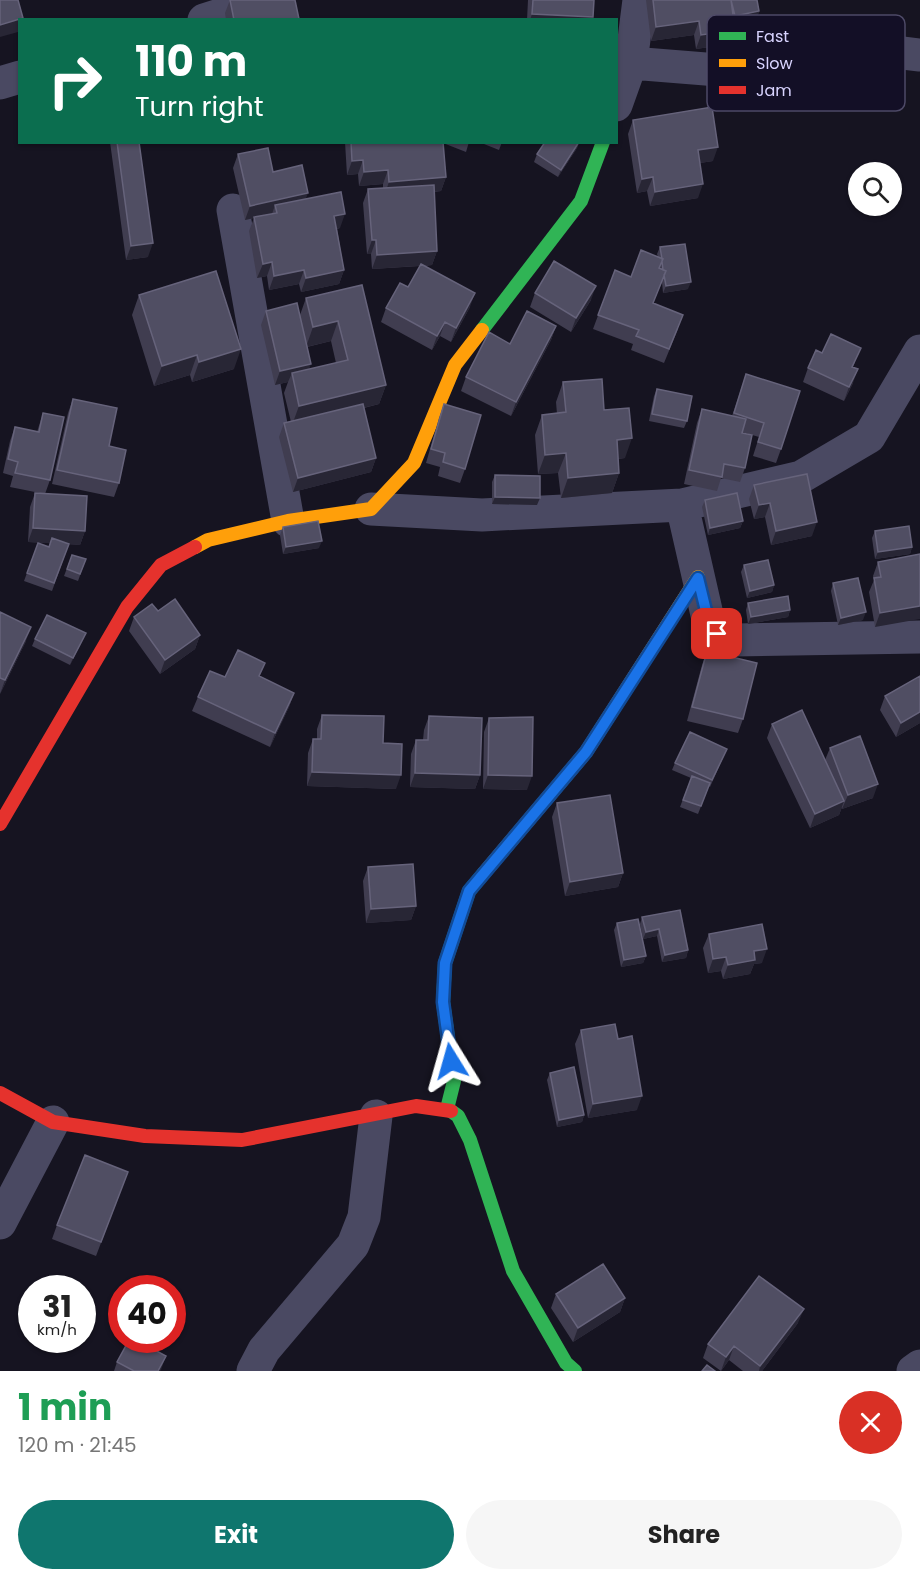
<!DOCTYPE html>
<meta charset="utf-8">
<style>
body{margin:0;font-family:Poppins,sans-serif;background:#f6f6f6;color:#222;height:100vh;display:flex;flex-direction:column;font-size:22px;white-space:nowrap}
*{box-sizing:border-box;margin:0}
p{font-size:20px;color:#767676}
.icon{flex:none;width:33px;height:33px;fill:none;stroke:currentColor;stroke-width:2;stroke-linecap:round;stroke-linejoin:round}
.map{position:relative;height:1371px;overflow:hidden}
.details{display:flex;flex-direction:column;background:#fff;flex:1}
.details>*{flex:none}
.guide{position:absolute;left:18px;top:18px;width:600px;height:126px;border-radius:0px;box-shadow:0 2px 4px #0004;background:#0b6e4f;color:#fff;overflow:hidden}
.controls{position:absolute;left:848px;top:162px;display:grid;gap:12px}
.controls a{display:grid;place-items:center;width:54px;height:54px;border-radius:50%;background:#fff;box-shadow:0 2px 4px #0004;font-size:30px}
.speed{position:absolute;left:18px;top:1275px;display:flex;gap:12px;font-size:30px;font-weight:700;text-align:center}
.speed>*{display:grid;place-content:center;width:78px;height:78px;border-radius:50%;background:#fff;box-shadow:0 2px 4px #0004;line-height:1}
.speed small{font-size:15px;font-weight:400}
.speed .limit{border:9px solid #d22;background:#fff;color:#111}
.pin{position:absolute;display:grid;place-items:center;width:51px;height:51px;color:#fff;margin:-26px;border-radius:12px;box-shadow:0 3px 9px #0006}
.me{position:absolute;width:66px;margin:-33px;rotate:352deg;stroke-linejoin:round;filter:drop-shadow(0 0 4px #0008)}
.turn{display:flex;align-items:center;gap:21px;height:126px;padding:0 18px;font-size:27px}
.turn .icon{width:78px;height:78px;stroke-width:2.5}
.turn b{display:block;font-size:42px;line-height:51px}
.round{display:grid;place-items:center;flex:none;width:63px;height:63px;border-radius:32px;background:#f6f6f6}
.headline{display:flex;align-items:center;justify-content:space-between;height:102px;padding:0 18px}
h1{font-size:36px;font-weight:700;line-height:45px;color:#1e9e55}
.primary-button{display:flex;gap:12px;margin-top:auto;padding:12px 18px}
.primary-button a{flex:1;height:69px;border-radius:36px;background:#0f766e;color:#fff;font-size:24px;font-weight:700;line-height:69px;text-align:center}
.primary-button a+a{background:#f6f6f6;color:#222}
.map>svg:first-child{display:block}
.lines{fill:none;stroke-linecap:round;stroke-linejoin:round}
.street{stroke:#4a4962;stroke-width:33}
.fast{stroke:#30b455;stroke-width:14}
.slow{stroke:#ff9f0a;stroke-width:14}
.jam{stroke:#e5322d;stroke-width:14}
.wall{fill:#403d50;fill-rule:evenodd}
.shaded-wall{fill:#282635}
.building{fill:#504e63;stroke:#66637b;stroke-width:1.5}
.route-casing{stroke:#114b97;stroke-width:15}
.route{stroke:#1a73e8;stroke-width:10}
.key{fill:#130f26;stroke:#4e4a67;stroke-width:1.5}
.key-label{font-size:16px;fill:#d9d4ff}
</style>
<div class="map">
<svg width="920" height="1371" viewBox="0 0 920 1371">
<rect width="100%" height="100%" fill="#161421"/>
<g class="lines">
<path class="street" d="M204 20 266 0
M631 63 743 72 878 50 920 55
M0 83 20 77
M616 105 631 63 639 0
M233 210 288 521
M682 505 708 619 717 634 734 640 920 637
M371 509 482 515 682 505 801 477 869 437 920 351
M0 1223 53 1122
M253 1371 264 1350 353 1245 364 1217 376 1116
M913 1371 920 1366"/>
<path class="fast" d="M482 330 581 201 603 142
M447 1109 454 1081 443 1002 445 963 469 891 484 873
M451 1111 458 1116 470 1140 513 1271 566 1363 575 1371"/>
<path class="slow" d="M195 547 208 540 288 521 371 509 414 463 455 365 482 330
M484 873 586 752 698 577"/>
<path class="jam" d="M0 824 127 607 161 565 195 547
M0 1093 53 1122 145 1136 242 1140 416 1106 451 1111"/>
</g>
<path class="wall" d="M230 0 299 19 298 20H226L225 13Z
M528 0H594L592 20H527Z
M646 0H757L759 11 757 18 734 23 735 30 730 44 696 49 694 35 651 41Z
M633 120 713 161 700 163 698 198 650 206 647 191 637 193 628 134Z
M110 142H139L148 257 126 260Z
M345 142H443L446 177 441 191 434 192 437 251 432 265 424 266 470 307 451 342 440 336 432 350 381 322 386 308 408 287 420 266 372 269 371 254H367L363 203 368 189 383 188V184L359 186 358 174 347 175Z
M444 142H469L466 152 443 143Z
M479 142H502L499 150Z
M579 142 577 148 558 177 534 162 537 154Z
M238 154 273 172 340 228 337 229 344 270 339 284 301 292 299 284 269 290 267 276 257 278 249 231 254 218 245 220 233 168Z
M660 247 688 289 663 293 662 282 653 303 678 329 664 363 631 350 633 344 593 329 615 270 631 277 658 257 657 254Z
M362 285 386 385 379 404 364 408 376 458 371 472 293 492 279 437 284 423 291 422 284 393 288 382 275 385 261 325 266 311 300 315 306 298ZM331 341 336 363 309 369 307 347Z
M535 293 591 300 571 332 530 307Z
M139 295 234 369 192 382 190 375 154 386 132 315Z
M556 326 551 340 511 416 461 391 466 377 510 344Z
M822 353 855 362 853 367V383L844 401 803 382 808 368Z
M746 374 781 449 776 463 753 456 759 437 742 432 745 468 740 482 721 478 717 491 684 484 697 423 702 409 732 416Z
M563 382 604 410 625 458 618 459 619 473 612 493 561 498 558 473 538 474 535 435 542 415 557 414 556 402Z
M657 389 687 421 684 428 649 421 654 396Z
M73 399 109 446 119 483 114 497 52 484 68 413Z
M444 404 465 469 460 483 438 476 440 467 426 463 439 418Z
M43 413 50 480 45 494 85 531 80 545 69 544 52 591 24 581 38 543 49 547 50 543 28 542 30 507 35 493H40L10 487 13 476 3 473 10 441 15 427 37 432Z
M495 475 537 505 492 504V482Z
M754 485 812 536 771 545 765 517 754 519 749 499Z
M705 500 743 521 740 528 708 535 702 507Z
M283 527 319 548 283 554 280 535Z
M875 531 912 547 910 554 875 559 872 538Z
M920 554 875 627 869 592 874 580 873 576 878 562Z
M72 555 86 559 78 581 64 576Z
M744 565 774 585 772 592 747 598 741 572Z
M833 583 863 620 838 625 831 591Z
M748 603 790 610 788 617 748 624 746 610Z
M0 612 26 641 0 694Z
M134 617 200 635 195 649 160 674 129 631Z
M86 633 70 665 32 646 35 639Z
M707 651 743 719 738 733 687 721 702 665Z
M920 676V723L896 737 880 710 885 696Z
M225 677H260L294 693 289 707 270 747 192 711 198 697Z
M322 715 383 743 396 789 307 786 308 753 313 739H317V729Z
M429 716 480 775 475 789 410 787 411 754 416 740H423L424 730Z
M489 718 527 790 483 789 484 732Z
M772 724 825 760 830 748 873 798 842 809V807L839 815 810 828 767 738Z
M727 749 710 787 709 786 698 814 680 807 691 778 672 770 675 763Z
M557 803 623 873 618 887 565 896 552 817Z
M368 867 416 906 411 920 366 923 363 881Z
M642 917 688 950 686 958 662 962 657 936 643 939 640 924Z
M617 923 646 956 643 963 621 967 614 930Z
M709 934 762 963 754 964 750 974 723 979 721 971 708 973 703 948Z
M581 1030 618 1039 637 1110 588 1118 575 1044Z
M550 1073 584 1115 582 1122 557 1127 547 1080Z
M128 1172 96 1256 52 1239 57 1225Z
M556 1294 625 1298 620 1312 573 1342 551 1308Z
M798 1323 762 1371H743L729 1360 721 1371 703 1358 708 1344Z
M129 1340H156L153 1349 160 1371H114L117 1362Z"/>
<path class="shaded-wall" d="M759 11 757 18 733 24 735 16Z
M532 14 593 17 592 20H530Z
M23 18V20H20V28L18 32 0 37V25Z
M699 21 694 35 651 41 656 27Z
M735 30 730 44 696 49 701 35Z
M579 142 577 148 558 177 561 170Z
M718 147 713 161 693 164 698 150Z
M363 160 358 174 347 175 352 161Z
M388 170 383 184 359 186 364 172Z
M446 177 441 191 384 196 389 182Z
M653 177 647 191 637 193 642 179Z
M703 184 698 198 650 206 655 192Z
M308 193 303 207 275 205 272 214 245 220 250 206Z
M345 214 340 228 329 230 334 216Z
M372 240H376L371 254H367Z
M153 243 148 257 126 260 131 246Z
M437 251 432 265 372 269 377 255Z
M272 262 267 276 257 278 263 264Z
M304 270 299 284 269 290 274 276Z
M344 270 339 284 301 292 306 278Z
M691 282 688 289 663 293 666 286Z
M596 286 591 300 571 332 576 318Z
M475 293 470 307 451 342 456 328Z
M338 321 331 341 306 347 313 327Z
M445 322 440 336 432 350 437 336Z
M556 326 551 340 511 416 516 402Z
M241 349 234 369 192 382 199 362Z
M197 355 190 375 154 386 162 366Z
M311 364 306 378 292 373 288 382 275 385 280 371Z
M858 369 853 383 844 401 849 387Z
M386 385 379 404 292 425 299 406Z
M632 438 625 458 609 460 617 440Z
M566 453 558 473 538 474 545 455Z
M376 458 371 472 293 492 298 478Z
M619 473 612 493 561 498 568 478Z
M495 497 540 498 537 505 492 504Z
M770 503 765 517 754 519 759 505Z
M743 521 740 528 708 535 710 528Z
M817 522 812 536 771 545 776 531Z
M33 528 85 531 80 545 28 542Z
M322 541 319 548 283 554 286 547Z
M912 547 910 554 875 559 878 552Z
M774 585 772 592 747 598 750 591Z
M920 606V619L875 627 880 613Z
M790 610 788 617 748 624 751 617Z
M866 612 863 620 838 625 841 618Z
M31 627 26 641 0 694 5 680Z
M86 633 83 640 70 665 73 658Z
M200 635 195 649 160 674 165 660Z
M294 693 289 707 270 747 275 733Z
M920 712V723L896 737 901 723Z
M312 772 401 775 396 789 307 786Z
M415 773 480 775 475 789 410 787Z
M488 775 532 776 527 790 483 789Z
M878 784 873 798 842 809 848 795Z
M844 801 839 815 810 828 815 814Z
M623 873 618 887 565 896 570 882Z
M416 906 411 920 366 923 371 909Z
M659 929 657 936 643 939 646 932Z
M767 949 762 963 754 964 750 974 723 979 728 965 754 951Z
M688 950 686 958 662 962 665 955Z
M646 956 643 963 621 967 624 960Z
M726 957 721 971 708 973 713 959Z
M642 1096 637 1110 588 1118 593 1104Z
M584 1115 582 1122 557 1127 559 1120Z
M625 1298 620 1312 573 1342 578 1328Z
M804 1309 798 1323 762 1371H759L760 1366Z
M734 1346 729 1360 721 1371 726 1357Z
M166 1356 161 1370 160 1371H158Z"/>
<path class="building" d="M0 0H18L23 18 0 25Z
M230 0H295L299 19 294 20H234Z
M533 0H594L593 17 532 14Z
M653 0H731L735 30 701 35 699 21 656 27Z
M731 0H757L759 11 735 16Z
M712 107 718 147 698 150 703 184 655 192 653 177 642 179 633 120Z
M117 142H139L153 243 131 246Z
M351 142H443L446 177 389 182 388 170 364 172 363 160 352 161Z
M545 142H579L561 170 537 154Z
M268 148 273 172 302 165 308 193 250 206 238 154Z
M434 185 437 251 377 255 376 240H372L368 189Z
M341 192 345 214 334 216 344 270 306 278 304 270 274 276 272 262 263 264 254 217 277 213 275 205Z
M685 244 691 282 666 286 664 275 666 271 663 270 662 261 663 259H662L660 247Z
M641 250 663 259 659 268 666 271 653 303 683 315 669 349 636 336 639 330 598 315 615 270 631 277Z
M554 261 596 286 576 318 535 293Z
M421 264 475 293 456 328 445 322 437 336 386 308 400 283 408 287Z
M216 271 241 349 199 362 197 355 162 366 139 295Z
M362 285 386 385 299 406 292 373 348 360 338 321 313 327 306 298Z
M297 303 311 364 280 371 266 311Z
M527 311 556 326 516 402 466 377 489 332 510 344Z
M831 334 861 348 852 367 858 369 849 387 808 368 816 350 822 353Z
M746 374 800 391 781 449 758 442 764 423 734 413Z
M602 379 604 410 629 408 632 438 617 440 619 473 568 478 566 453 545 455 542 415 566 412 563 382Z
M657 389 692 396 687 421 652 414Z
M73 399 117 408 109 446 126 450 119 483 57 470Z
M363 404 376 458 298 478 284 423Z
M444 404 481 415 465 469 443 462 445 453 431 449Z
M702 409 746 419 742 433 752 435 745 468 724 464 722 477 689 470Z
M43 413 64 417 50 480 15 473 18 462 8 459 15 427 39 432Z
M807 474 817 522 776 531 770 503 759 505 754 485Z
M495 475 540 476V498L495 497Z
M35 493 87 496 85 531 33 528Z
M737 493 743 521 710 528 705 500Z
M318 521 322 541 286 547 283 527Z
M909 526 912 547 878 552 875 531Z
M52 538 69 544 54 583 27 573 38 543 49 547Z
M920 554V606L880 613 874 578 881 577 878 562Z
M72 555 86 559 80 574 67 569Z
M768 560 774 585 750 591 744 565Z
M858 578 866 612 841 618 833 583Z
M788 596 790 610 751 617 748 603Z
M175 599 200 635 165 660 134 617 152 604 158 611Z
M0 612 31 627 5 680 0 678Z
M47 615 86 633 73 658 35 639Z
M238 650 265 663 259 676 294 693 275 733 198 697 210 671 225 677Z
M707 651 757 663 743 719 692 707Z
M920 676V712L901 723 885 696Z
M802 710 844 801 815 814 772 724Z
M322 715 384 716 383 743 402 744 401 775 312 772 313 739H321Z
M429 716 482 718 480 775 415 773 416 740H428Z
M533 717 532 776 488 775 489 718Z
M690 732 727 749 712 780 675 763Z
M860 736 878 784 848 795 830 748Z
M692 776 710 783 701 806 683 800Z
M610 795 623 873 570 882 557 803Z
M413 864 416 906 371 909 368 867Z
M680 910 688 950 665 955 659 929 646 932 642 917Z
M638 919 646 956 624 960 617 923Z
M762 924 767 949 754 951 755 960 728 965 726 957 713 959 709 934Z
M615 1024 618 1039 632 1036 642 1096 593 1104 581 1030Z
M574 1067 584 1115 559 1120 550 1073Z
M85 1155 128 1172 101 1242 57 1225Z
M603 1264 625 1298 578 1328 556 1294Z
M759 1276 804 1309 760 1366 734 1346 726 1357 708 1344Z
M129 1340H156L151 1348 166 1356 158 1371H134L117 1362Z
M707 1365 715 1371H702Z"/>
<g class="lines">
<g class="route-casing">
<path id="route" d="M451 1061 443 1002 445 963 469 891 586 752 698 578 708 619 717 634"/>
</g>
<use href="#route" class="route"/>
</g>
<rect x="707" y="15" width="198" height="96" rx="9" class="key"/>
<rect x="719" y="32" width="27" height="8" fill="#30b455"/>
<rect x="719" y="59" width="27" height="8" fill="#ff9f0a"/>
<rect x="719" y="86" width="27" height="8" fill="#e5322d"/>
<g class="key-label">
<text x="756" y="42">Fast</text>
<text x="756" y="69">Slow</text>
<text x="756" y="96">Jam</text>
</g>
</svg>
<div class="controls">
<a><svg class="icon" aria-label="search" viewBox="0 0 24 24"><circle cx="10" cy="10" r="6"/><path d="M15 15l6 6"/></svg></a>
</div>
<div class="speed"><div>31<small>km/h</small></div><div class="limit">40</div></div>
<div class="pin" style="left:717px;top:634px;background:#d93025"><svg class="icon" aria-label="arrive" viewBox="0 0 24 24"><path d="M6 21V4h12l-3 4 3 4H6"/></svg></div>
<svg class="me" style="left:451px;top:1061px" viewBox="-20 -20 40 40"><path d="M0-17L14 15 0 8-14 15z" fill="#1a73e8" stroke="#fff" stroke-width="4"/></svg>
<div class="guide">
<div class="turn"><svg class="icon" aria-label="right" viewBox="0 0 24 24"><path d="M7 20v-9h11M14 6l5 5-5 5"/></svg><div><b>110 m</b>Turn right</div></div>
</div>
</div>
<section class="details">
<div class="headline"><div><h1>1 min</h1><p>120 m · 21:45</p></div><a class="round" style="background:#d93025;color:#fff"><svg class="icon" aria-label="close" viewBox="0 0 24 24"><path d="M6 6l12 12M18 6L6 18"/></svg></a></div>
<div class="primary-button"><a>Exit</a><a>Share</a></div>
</section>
